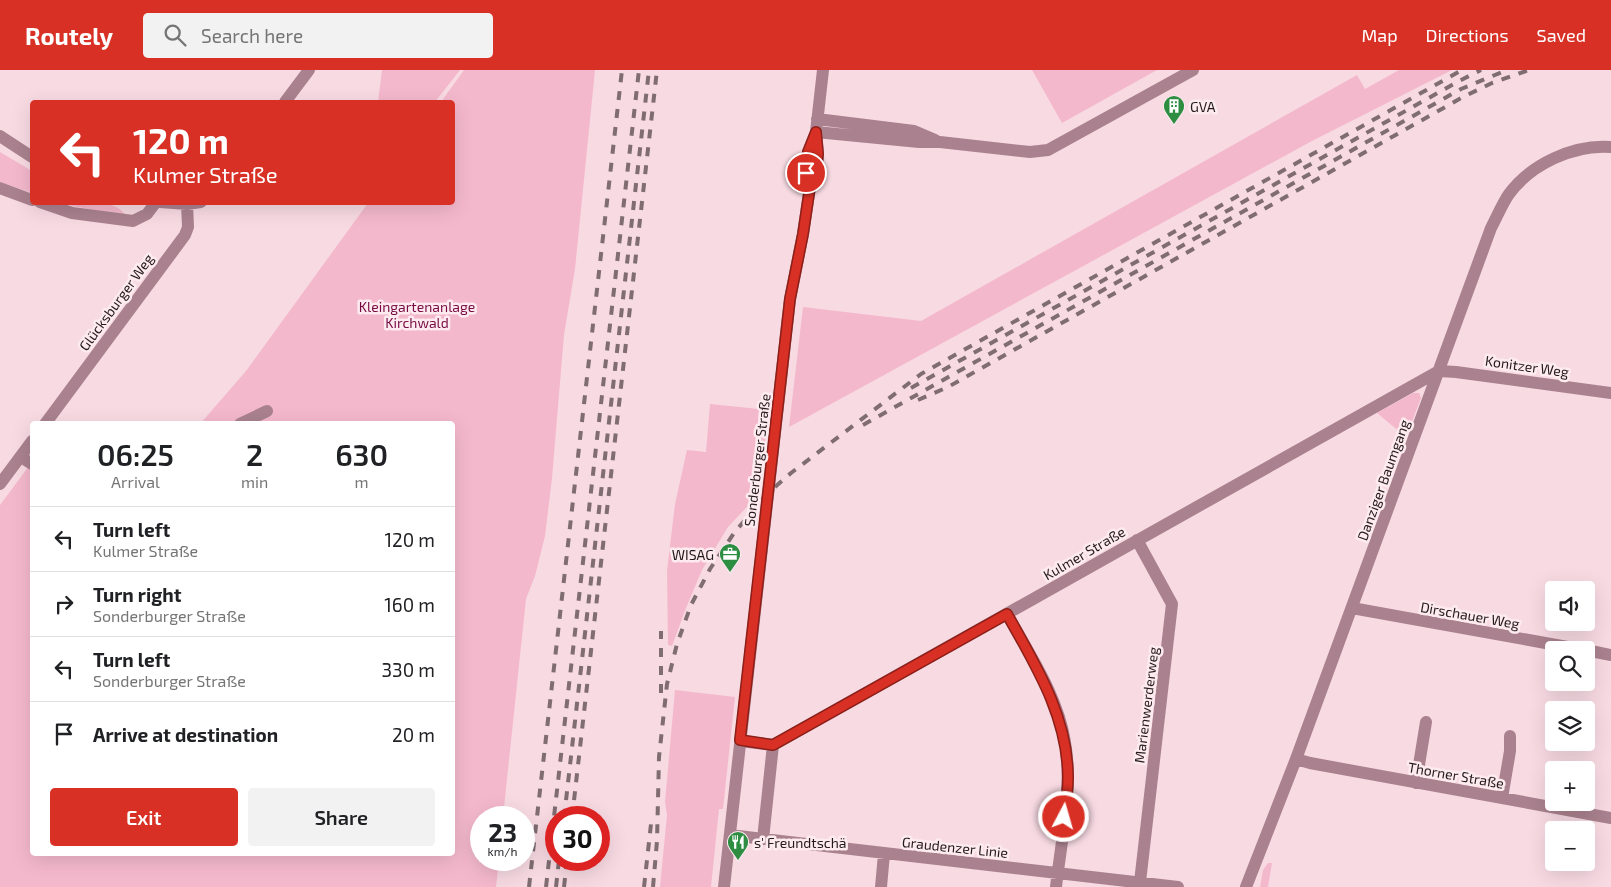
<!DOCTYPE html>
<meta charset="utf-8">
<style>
body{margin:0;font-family:"Exo 2",sans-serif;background:#f2f2f2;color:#202124;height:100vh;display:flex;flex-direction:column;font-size:19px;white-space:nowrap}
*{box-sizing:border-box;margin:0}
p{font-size:16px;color:#757577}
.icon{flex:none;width:28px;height:28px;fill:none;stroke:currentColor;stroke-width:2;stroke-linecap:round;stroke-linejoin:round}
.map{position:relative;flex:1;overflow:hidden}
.details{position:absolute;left:30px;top:351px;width:425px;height:435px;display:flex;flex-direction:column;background:#fff;border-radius:5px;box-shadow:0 5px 20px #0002}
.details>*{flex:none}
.hud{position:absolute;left:30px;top:30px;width:425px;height:105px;border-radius:5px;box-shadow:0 5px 20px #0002;background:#d93025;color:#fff;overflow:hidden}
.buttons{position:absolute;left:1545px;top:511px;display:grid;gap:10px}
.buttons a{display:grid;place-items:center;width:50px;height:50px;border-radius:5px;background:#fff;box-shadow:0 5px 20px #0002;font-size:25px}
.speed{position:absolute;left:470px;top:736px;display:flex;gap:10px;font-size:25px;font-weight:700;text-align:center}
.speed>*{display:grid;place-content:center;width:65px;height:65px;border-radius:50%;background:#fff;box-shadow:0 5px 20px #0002;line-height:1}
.speed small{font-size:12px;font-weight:400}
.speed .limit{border:8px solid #d22;background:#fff;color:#111}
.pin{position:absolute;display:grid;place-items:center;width:42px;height:42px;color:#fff;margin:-21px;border:2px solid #fff;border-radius:50%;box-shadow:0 1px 5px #0007}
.me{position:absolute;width:55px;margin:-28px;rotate:6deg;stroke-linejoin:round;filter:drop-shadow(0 0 4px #0008)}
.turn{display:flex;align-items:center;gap:18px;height:105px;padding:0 20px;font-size:22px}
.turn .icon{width:65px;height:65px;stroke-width:2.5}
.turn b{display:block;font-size:35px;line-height:42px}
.eta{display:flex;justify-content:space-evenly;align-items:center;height:85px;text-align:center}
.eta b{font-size:30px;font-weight:600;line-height:35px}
.primary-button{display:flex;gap:10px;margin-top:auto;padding:10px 20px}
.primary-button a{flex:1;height:58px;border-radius:5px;background:#d93025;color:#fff;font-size:20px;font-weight:600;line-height:58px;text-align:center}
.primary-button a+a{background:#f2f2f2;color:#202124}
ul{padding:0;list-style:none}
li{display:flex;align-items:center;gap:15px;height:65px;padding:0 20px;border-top:1px solid #e0e0e0}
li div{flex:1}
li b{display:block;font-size:19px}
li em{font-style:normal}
header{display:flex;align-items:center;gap:30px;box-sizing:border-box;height:70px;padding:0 25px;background:#d93025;color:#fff}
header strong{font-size:24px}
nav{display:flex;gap:28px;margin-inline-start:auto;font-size:18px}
.search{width:350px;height:45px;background:#f2f2f2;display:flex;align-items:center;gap:12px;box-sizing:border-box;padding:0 18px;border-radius:5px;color:#757577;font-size:19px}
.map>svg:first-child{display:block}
.green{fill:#f4b8cc}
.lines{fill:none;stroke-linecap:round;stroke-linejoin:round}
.minor{stroke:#aa828f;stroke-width:12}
.rail{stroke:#7f6d72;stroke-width:4;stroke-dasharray:9 9;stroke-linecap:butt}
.route-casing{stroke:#8d1f18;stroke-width:12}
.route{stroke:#d93025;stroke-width:9}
.labels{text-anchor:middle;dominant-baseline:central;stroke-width:5;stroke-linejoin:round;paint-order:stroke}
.poi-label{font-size:14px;fill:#241a1d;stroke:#fdebf0;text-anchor:start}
.street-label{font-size:14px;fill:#241a1d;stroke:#fdebf0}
.park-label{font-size:14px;fill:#780a42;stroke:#fdebf0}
</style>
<header>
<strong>Routely</strong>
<div class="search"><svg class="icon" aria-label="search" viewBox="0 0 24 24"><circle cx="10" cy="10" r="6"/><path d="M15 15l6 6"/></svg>Search here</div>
<nav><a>Map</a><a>Directions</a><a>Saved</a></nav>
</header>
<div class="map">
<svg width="1611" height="817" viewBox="0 0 1611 817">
<rect width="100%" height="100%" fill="#f8dae3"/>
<path class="green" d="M382 0H460L435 32H378Z
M464 0H595L575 199 564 265 552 408 545 466 535 506 526 529 503 747 481 748V790H499L496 817H0V435L32 392V784H452V354H200L246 301 368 133 452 132V32H441Z
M1032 0H1157L1062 53Z
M1399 0H1452L1310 72 789 357 803 237 921 251 1357 5 1365 19Z
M0 82 32 101V123L0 112Z
M62 133C82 133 114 127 126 146L73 136Z
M1413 323H1419L1421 328 1406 367 1377 343Z
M710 334 768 340 760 423 728 457 702 500 686 538 672 576 668 575 667 501 675 434 687 380 706 382Z
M675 620 735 627 723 739H719L711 817H660L667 745 665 732Z
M1268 793H1272L1268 817H1260L1263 800Z"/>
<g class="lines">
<path class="minor" d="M285 32 309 0
M817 49 914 61 935 70
M816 62 919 72H940L1030 82 1048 80 1193 0
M0 66 32 87
M810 117 806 103 807 91 808 82 816 62 823 0
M0 118 32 130
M40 132 72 143 133 151 147 144 156 132
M160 132 187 134 201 132
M45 354 185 165 188 157 187 134
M240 354 267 341
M21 387 32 394
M0 414 32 371
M1137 470 1172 534 1140 812
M1352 538 1584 580
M1007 544C1029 584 1058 626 1065 672 1073 717 1061 772 1056 817
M1586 580 1611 585
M740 671 773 675 1439 301 1456 302 1611 323
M1296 689 1310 693 1611 748
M1416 713 1426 652
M1502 728 1510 681V666
M730 765 1178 817
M763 769 773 675
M724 817 790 229 803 164 810 117 816 104 818 84 816 62
M881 817 884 784
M1246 817 1296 689 1491 158C1497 147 1502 134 1509 124 1531 94 1574 74 1611 77"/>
<path class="rail" d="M911 318 1459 11 1481 0
M918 330 948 317 1463 27 1492 13 1529 0
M863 355 1461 19 1507 0
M661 623V561
M564 748 649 0
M572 748 657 0
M529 817 622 0
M546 817 639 0
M556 817 559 790
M564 817 567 790
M644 817 651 754
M653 817 657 771 659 687 667 614 677 574 691 535 710 499 734 463 768 423 791 403 921 304 1462 0"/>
</g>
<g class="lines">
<g class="route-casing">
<path id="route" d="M806 103 808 82 816 62 818 84 816 104 810 117 803 164 790 229 740 670 773 675 1007 544C1036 596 1068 647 1068 708 1068 721 1066 734 1064 747"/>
</g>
<use href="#route" class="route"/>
</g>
<defs>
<g id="building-pin" transform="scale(1.125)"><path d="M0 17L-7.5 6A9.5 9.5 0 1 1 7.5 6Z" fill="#2d8e42" stroke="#fdebf0"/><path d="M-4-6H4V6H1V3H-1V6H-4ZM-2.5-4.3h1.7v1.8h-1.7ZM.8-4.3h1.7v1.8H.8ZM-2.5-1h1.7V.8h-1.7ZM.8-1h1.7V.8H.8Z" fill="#fff"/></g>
<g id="office-pin" transform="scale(1.125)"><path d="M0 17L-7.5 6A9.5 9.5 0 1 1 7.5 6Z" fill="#2d8e42" stroke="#fdebf0"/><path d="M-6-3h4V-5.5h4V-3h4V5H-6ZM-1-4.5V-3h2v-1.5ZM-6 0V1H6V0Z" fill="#fff"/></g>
<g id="restaurant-pin" transform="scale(1.125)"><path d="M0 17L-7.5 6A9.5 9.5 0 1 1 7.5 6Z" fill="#2d8e42" stroke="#fdebf0"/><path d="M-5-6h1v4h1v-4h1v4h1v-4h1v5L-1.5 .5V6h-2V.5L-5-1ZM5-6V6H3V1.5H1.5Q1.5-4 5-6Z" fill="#fff"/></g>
</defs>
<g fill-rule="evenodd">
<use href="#building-pin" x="1174" y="36"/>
<use href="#office-pin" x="730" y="484"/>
<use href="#restaurant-pin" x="738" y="772"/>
</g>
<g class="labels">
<g class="poi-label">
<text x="1190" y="36">GVA</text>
<text x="714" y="484" text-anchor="end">WISAG</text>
<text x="754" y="772">s' Freundtschä</text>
</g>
<g class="street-label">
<text transform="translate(116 232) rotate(-54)">Glücksburger Weg</text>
<text transform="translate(1527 296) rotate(8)">Konitzer Weg</text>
<text transform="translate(757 390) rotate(-83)">Sonderburger Straße</text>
<text transform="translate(1383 410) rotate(-70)">Danziger Baumgang</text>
<text transform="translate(1084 483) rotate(-30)">Kulmer Straße</text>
<text transform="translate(1470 545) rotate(10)">Dirschauer Weg</text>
<text transform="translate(1146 635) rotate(-83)">Marienwerderweg</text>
<text transform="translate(1456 705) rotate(10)">Thorner Straße</text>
<text transform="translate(955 777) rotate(6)">Graudenzer Linie</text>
</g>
<g class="park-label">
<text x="417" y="236">Kleingartenanlage<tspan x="417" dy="16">Kirchwald</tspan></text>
</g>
</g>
</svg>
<div class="buttons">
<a><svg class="icon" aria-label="sound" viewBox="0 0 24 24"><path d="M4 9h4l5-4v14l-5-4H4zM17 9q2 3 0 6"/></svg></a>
<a><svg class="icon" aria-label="search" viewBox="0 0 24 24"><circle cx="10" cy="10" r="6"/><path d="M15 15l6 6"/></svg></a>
<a><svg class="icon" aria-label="layers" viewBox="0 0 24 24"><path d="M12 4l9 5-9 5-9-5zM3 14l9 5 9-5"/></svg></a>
<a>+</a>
<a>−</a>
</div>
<div class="speed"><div>23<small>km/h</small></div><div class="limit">30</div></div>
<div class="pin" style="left:806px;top:103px;background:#d93025"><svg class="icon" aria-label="arrive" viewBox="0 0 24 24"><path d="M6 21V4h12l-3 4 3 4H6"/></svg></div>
<svg class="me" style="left:1064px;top:747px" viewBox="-20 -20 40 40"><circle r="17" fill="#d93025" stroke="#fff" stroke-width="3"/><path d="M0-11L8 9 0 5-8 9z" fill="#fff"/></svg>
<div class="hud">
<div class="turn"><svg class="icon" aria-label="left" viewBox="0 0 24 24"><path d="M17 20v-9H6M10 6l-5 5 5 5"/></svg><div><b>120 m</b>Kulmer Straße</div></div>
</div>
<section class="details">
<div class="eta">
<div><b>06:25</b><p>Arrival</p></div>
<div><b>2</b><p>min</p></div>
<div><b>630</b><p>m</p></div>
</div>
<ul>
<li><svg class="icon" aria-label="left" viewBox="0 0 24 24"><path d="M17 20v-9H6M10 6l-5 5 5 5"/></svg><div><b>Turn left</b><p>Kulmer Straße</p></div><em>120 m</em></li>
<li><svg class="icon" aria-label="right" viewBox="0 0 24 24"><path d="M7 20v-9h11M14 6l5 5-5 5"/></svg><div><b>Turn right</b><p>Sonderburger Straße</p></div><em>160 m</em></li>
<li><svg class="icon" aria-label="left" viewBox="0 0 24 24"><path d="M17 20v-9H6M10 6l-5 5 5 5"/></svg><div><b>Turn left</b><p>Sonderburger Straße</p></div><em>330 m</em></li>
<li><svg class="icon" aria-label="arrive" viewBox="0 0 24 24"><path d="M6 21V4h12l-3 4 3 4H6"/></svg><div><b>Arrive at destination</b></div><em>20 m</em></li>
</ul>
<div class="primary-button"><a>Exit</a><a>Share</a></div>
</section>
</div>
